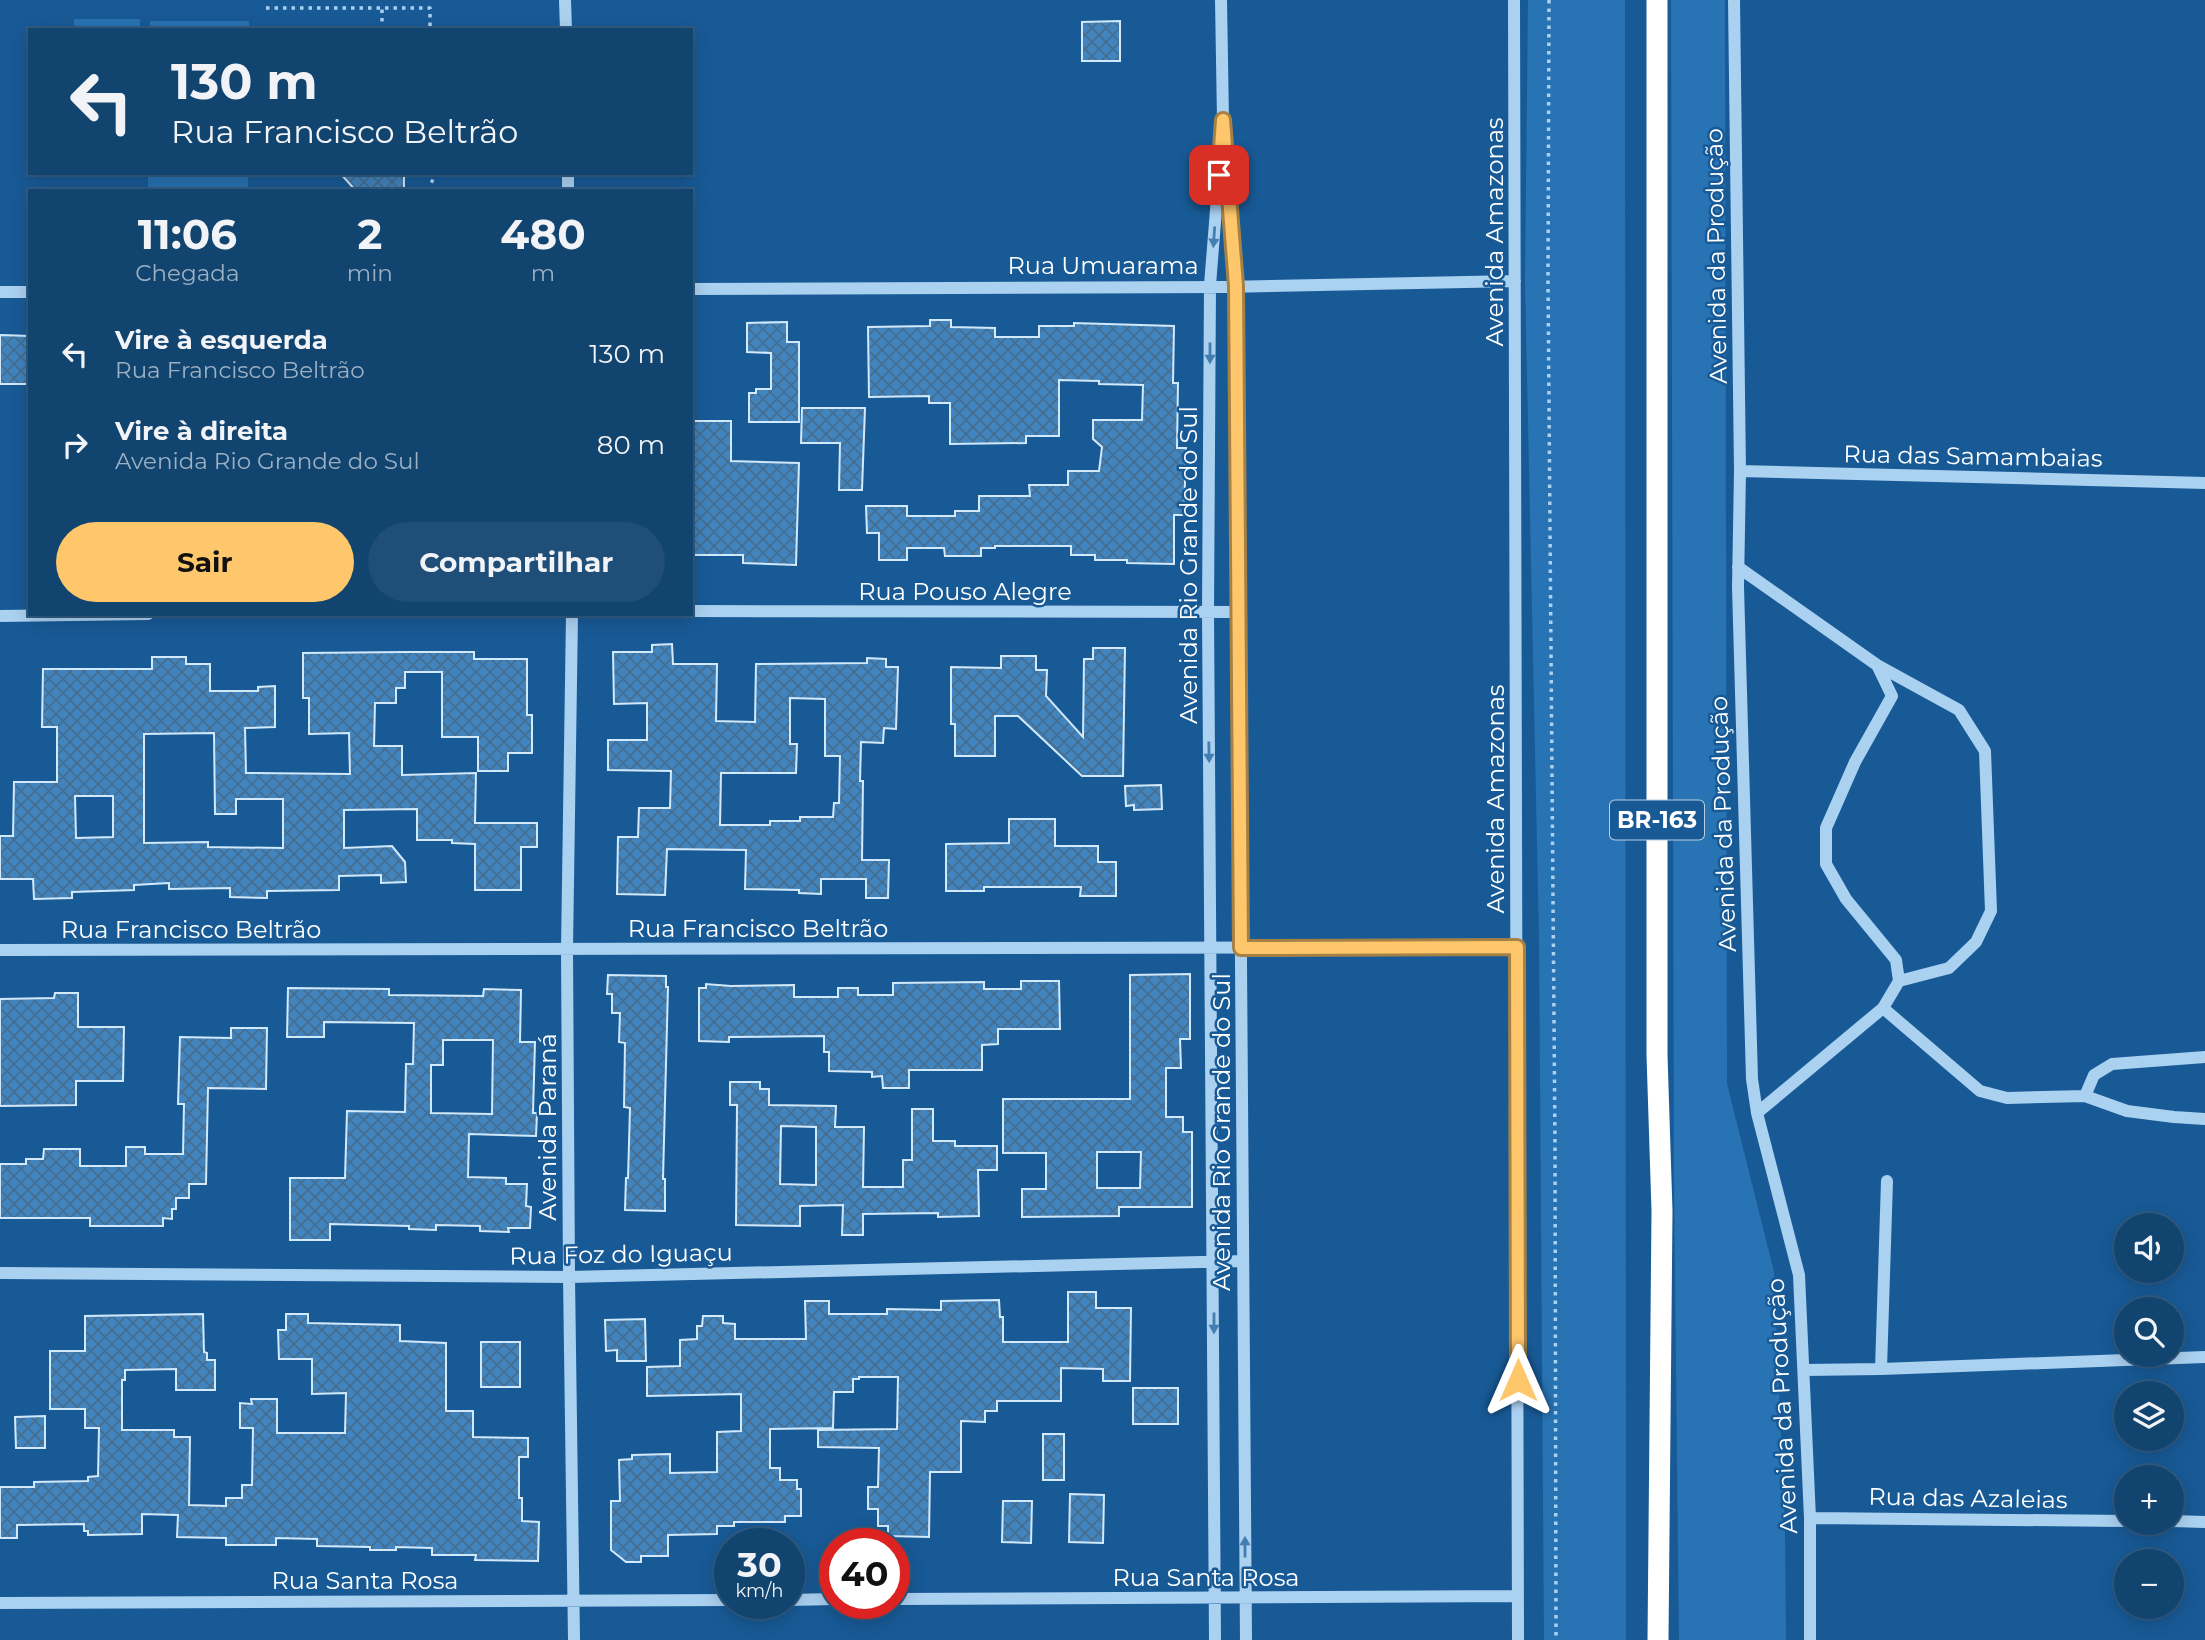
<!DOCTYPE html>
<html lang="pt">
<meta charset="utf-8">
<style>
body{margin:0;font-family:Montserrat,sans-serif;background:#1f4e78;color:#f1f3f6;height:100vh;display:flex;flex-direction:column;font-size:26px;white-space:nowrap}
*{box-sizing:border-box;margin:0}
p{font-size:23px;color:#9cb0c3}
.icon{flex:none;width:38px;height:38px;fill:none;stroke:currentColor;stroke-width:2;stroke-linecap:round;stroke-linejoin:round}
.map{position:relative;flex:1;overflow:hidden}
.sheet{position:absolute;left:28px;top:189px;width:665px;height:427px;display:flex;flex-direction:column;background:#124470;border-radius:0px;box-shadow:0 4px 18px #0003,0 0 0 2px #315c83}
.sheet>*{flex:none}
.guide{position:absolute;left:28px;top:28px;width:665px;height:147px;border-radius:0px;box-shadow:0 4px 18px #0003,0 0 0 2px #315c83;background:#124470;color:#f1f3f6;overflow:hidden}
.controls{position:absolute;left:2114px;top:1213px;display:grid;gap:14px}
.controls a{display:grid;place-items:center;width:70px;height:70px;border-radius:50%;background:#124470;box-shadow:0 4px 18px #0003,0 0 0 2px #315c83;font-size:35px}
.speed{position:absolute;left:714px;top:1528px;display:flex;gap:14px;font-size:35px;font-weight:700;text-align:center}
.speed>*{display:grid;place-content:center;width:91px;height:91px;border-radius:50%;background:#124470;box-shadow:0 4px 18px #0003,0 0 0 2px #315c83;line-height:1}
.speed small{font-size:18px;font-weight:400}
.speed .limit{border:10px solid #d22;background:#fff;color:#111}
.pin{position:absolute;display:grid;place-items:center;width:60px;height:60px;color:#fff;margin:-30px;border-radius:14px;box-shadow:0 4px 10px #0006}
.me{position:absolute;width:77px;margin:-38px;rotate:0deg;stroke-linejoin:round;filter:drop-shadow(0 0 5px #0008)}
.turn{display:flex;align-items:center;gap:24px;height:147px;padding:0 28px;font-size:32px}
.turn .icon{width:91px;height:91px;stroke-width:2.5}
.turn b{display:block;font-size:49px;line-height:60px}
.eta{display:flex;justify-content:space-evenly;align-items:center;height:119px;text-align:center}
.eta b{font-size:42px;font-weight:700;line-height:49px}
.cta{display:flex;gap:14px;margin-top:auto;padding:14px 28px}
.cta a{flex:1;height:80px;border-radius:42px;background:#ffc76b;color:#111;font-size:28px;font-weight:700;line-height:80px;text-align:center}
.cta a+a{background:#1f4e78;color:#f1f3f6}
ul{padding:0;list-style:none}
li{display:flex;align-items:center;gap:21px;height:91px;padding:0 28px}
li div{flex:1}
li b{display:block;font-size:26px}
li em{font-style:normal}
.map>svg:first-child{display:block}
.green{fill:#2873b3}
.building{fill:url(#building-cross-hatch);stroke:#d2e9fc;stroke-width:2;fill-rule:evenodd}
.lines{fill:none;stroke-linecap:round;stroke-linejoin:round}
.path{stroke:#abd1f1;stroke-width:3.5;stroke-dasharray:3.5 5;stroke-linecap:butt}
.minor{stroke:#abd1f1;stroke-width:12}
.highway{stroke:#fff;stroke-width:21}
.oneway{fill:#447eb1}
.route-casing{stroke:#a68146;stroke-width:18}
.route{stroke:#ffc76b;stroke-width:12}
.labels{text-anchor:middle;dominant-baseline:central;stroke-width:5;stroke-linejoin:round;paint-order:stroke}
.shield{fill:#185a96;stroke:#bacee0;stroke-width:2}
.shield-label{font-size:23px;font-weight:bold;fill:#fff}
.street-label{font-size:24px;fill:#fff;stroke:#185a96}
</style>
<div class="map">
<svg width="2205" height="1640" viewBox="0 0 2205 1640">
<defs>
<pattern id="building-cross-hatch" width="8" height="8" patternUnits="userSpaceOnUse" patternTransform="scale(1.75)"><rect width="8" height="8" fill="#4184be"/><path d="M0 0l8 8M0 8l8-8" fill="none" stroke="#456e90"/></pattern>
</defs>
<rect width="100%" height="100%" fill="#185a96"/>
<path class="green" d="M1528 0H1625L1626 1640H1544L1539 938 1525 282Z
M1671 0H1725L1727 1084 1774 1272 1785 1530 1786 1640H1679L1674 1183Z
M74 19H140V30H74Z
M150 21H249V30H150Z
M148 173H248V189H148Z"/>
<path class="building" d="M1120 21V61H1082V22Z
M340 173H404V191H356Z
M930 320H951V327L995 328V337H1039V326H1074V323L1174 326 1173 383H1178L1177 448H1186L1184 515H1174V564L1127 563V560H1095V555H1071V546H995V548H981V556H945L944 548H907V560H879V533H867L866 506H907V516H955V511H979V496H1030L1029 485H1068V471H1099L1102 447 1093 439V420H1142L1143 385 1099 384V381L1059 380V436H1026V443L950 444V403H929V396L869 397 868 327 930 326Z
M787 322V342H799V422H749V393H756V389H771V353L747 352V323Z
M0 335 30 336V384H0Z
M802 408H865L862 490H839L840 443H801Z
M691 421H731V461L799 463 796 565 743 563V555H692Z
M672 644 673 664H717L716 721 755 722 756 664 867 663V658L886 659V667H898L896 729 884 728 883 743 861 742 860 781H863L862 860H889L888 898H866V879H821V894L799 893V890L745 889 746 850 667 849 665 895 617 894 618 837H638L639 808H670L671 771 608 770V740H647V703L614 704 613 652H652V645ZM790 698 825 699V756H840L839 803H834L833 817H800V821H770V825H720L721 773H796L797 744H790Z
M1093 648H1125L1123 776H1082L1018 716H995V756H955V724H951V667L1001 668V656H1036V670H1047L1046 696 1083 737 1084 659H1093Z
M406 652H474V659H527V715H532V753H508V771H478V737H442V672H405V688H396V703H375L374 746H402V775L476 773 475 823H537V847H521V890H475V844L452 843V840H417V809L344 810V848L392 846 405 862 406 882 381 883V875L339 876V890L267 891V898L230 897V888L169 889V883L134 885V890L72 892V898L34 899 33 879H0V836H13L14 782H57V727H42L43 669H152V657H186V664H210V691H258V687L275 686V727L245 728 246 773 350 774 349 733 309 734V698H303V653ZM214 733 215 814H236V799H283V848L208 847V842L144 843V734ZM75 796H113V837L76 838Z
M1161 785 1162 809 1134 810V805L1126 806 1125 786Z
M1009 819H1055V846H1098V862H1116V896H1080L1081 887H984V891H946V844L1009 843Z
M1190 974V1039H1180L1181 1068H1166V1117H1183V1132H1192V1207H1119V1216L1022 1217V1189H1046V1153H1003V1099H1130V975ZM1097 1152H1141L1140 1188H1097Z
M608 975 666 976V987H668L663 1179H665V1211L625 1210 626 1178H628L630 1108 624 1107 625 1043 619 1042 620 1013H612V994H607Z
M1021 981H1059L1060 1029H998V1044L982 1045V1070H909V1088H883L882 1076 872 1077V1072L829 1071V1052H824V1036L729 1037V1042L699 1041V988H706V984L731 986 794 985V997H838V988H858V995H893V983L984 982V989H1021Z
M288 988 389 989V995L483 996 484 989 521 990 520 1042H535L533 1113H537L536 1136 469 1134 468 1177 506 1178V1184H527L526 1206 531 1207 530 1228H508L509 1232 480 1231V1226L436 1225V1230L409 1229V1226L330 1224V1240H290V1178H345L347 1111 405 1112 406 1064H413L414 1023 324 1022V1037H287ZM443 1040H493L492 1114 431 1113V1065H443Z
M55 993H78V1027H124L123 1081H76V1105L0 1106V999L54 998Z
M231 1028H267L266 1089 208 1088 206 1184H189V1198H176V1209H172V1219L163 1218V1226H90V1218H0V1164H26V1159H43L44 1149H80V1166H126V1147H145V1154H183L184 1104H178L180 1037 231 1038Z
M730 1082H760V1089H769V1105L836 1106 835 1127H864L863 1187H903V1160H912V1109H933V1141H955V1146H997V1170H978L979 1216 938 1217V1213L863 1214V1235H842L843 1205 800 1206V1226L736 1225 737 1105H730ZM781 1126 816 1127V1185L780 1184Z
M1068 1292H1096V1308H1131L1130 1381H1103V1369L1061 1368V1401H997V1411H985V1422L961 1421V1472H930L929 1537 888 1536V1526H878V1509H868V1487H878L879 1448 818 1447V1430L897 1429 898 1377H859V1379H853V1392H834L833 1428 770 1429V1468H780V1480H797V1489H801V1516H785V1522H734V1526H717V1534L668 1535V1556H641V1562H626L611 1550V1501H620L619 1460 632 1459V1455L670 1454V1473L717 1472V1432L741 1431V1394L647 1396V1367L680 1366V1340L697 1339V1326H702L703 1316H723V1323L735 1324V1339H806L805 1301H829V1314H887V1309L941 1310V1301L999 1300 1000 1317H1003V1342H1068Z
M203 1314 204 1352 207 1353V1360H215V1390H176V1369L125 1370V1380H122V1430H174V1437H190L189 1505 226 1506V1498H242V1485H252L253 1428H240V1403L252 1404 251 1399H277V1433H345L346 1393 312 1394V1359H279L278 1330H286V1314H308V1323L400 1325V1341L446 1343V1411H473V1437L528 1438V1457H519V1498H522V1521L539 1522 538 1561 475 1560 476 1555H432V1548L396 1547V1550H370V1547L317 1546V1539L276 1538V1545H226V1538L177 1537 178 1515 142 1514V1534L88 1535V1531H84V1524L17 1525V1538H0V1487H34V1482L88 1481V1477L98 1476 99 1428H85V1409H50V1351H85V1316Z
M645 1319 646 1361H617V1350L606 1351 605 1320Z
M481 1342H520V1387H481Z
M1133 1388H1178V1424H1133Z
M45 1416V1448H16L15 1417Z
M1043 1434H1064V1480H1043Z
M1070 1494 1104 1495 1103 1543 1069 1542Z
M1003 1501H1032L1031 1543 1002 1542Z"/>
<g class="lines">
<path class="path" d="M1549 0 1548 280 1555 1144 1556 1640
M266 8H430V30
M382 30V8
M431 191V183L437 173"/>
<path class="minor" d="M565 0 566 30
M1221 0 1223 120 1236 286 1246 1640
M1514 0 1518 1640
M1734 0 1740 471 1738 587 1752 1079 1757 1113 1799 1275 1810 1518V1640
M568 173V191
M691 289 1224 287 1515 281
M0 292H30
M1740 471 2205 483
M1738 567 1877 665 1892 696 1855 762 1826 828V864L1846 899 1896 960 1899 981 1883 1008 1757 1113
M691 611 1238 612
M572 614 567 949 569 1277 574 1640
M0 616 148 614
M1877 665 1959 710 1985 751 1991 911 1976 942 1949 968 1899 981
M0 950 1517 947
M1883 1008 1980 1091 2007 1098 2085 1096 2127 1111 2174 1117 2205 1119
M2085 1096 2094 1075 2112 1064 2205 1057
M0 1273 569 1277 1243 1261
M1881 1369 1887 1181
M1804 1370 1881 1369 2205 1357
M1810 1518 2126 1521
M2172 1521 2205 1522
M894 1599 1518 1596
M789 1600 835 1599
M0 1603 730 1600
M1215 1640 1208 612 1210 285 1220 160"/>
<path class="highway" d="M1657 0V1055L1662 1211 1658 1640"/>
</g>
<defs><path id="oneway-solid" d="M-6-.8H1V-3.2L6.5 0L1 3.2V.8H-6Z" transform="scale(1.75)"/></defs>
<g class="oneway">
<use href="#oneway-solid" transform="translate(1214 237) rotate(94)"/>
<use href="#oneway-solid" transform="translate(1210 353) rotate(90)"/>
<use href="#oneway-solid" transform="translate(1209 752) rotate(89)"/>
<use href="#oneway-solid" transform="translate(1214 1323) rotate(90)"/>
<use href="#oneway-solid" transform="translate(1245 1547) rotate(-90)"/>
</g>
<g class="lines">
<g class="route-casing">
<path id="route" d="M1219 175 1223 120 1236 286 1241 948 1517 947 1518 1380"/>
</g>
<use href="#route" class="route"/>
</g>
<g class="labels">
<rect class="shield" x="1610" y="800.5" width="94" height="39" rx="5"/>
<g class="shield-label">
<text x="1657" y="820">BR-163</text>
</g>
<g class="street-label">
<text transform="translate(1494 232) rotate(-90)">Avenida Amazonas</text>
<text transform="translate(1716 256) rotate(-91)">Avenida da Produção</text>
<text x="1103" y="265">Rua Umuarama</text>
<text transform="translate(1973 456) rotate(1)">Rua das Samambaias</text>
<text transform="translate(1188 565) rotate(-90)">Avenida Rio Grande do Sul</text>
<text x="965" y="591">Rua Pouso Alegre</text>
<text transform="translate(1495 799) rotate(-90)">Avenida Amazonas</text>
<text transform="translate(1723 824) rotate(-92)">Avenida da Produção</text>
<text x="758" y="928">Rua Francisco Beltrão</text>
<text x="191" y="929">Rua Francisco Beltrão</text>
<text transform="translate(547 1127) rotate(-90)">Avenida Paraná</text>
<text transform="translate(1221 1132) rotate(-90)">Avenida Rio Grande do Sul</text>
<text transform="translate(621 1254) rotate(-1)">Rua Foz do Iguaçu</text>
<text transform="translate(1782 1406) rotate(-93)">Avenida da Produção</text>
<text transform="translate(1968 1498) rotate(1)">Rua das Azaleias</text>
<text x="1206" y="1577">Rua Santa Rosa</text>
<text x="365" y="1580">Rua Santa Rosa</text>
</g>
</g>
</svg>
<div class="controls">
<a><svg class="icon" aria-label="sound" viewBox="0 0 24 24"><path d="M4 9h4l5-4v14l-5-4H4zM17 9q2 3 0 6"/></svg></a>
<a><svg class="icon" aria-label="search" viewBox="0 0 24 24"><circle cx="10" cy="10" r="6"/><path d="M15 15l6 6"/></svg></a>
<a><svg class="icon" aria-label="layers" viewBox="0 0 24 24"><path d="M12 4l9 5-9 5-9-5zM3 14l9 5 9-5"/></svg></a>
<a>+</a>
<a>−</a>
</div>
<div class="speed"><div>30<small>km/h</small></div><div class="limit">40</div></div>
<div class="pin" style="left:1219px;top:175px;background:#d93025"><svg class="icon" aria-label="arrive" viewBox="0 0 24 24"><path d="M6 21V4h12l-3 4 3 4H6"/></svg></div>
<svg class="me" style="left:1518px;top:1380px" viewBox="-20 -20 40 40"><path d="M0-17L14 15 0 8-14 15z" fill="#ffc76b" stroke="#fff" stroke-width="4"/></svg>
<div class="guide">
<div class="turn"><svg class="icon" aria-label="left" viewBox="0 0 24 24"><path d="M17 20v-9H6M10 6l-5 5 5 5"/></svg><div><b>130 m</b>Rua Francisco Beltrão</div></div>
</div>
<section class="sheet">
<div class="eta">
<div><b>11:06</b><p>Chegada</p></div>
<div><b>2</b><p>min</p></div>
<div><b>480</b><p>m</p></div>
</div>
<ul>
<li><svg class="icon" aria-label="left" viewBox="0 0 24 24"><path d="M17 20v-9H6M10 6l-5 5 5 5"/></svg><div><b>Vire à esquerda</b><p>Rua Francisco Beltrão</p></div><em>130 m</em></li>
<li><svg class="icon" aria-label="right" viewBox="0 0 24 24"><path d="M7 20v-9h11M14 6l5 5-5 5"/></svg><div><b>Vire à direita</b><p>Avenida Rio Grande do Sul</p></div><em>80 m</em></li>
</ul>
<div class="cta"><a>Sair</a><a>Compartilhar</a></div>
</section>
</div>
